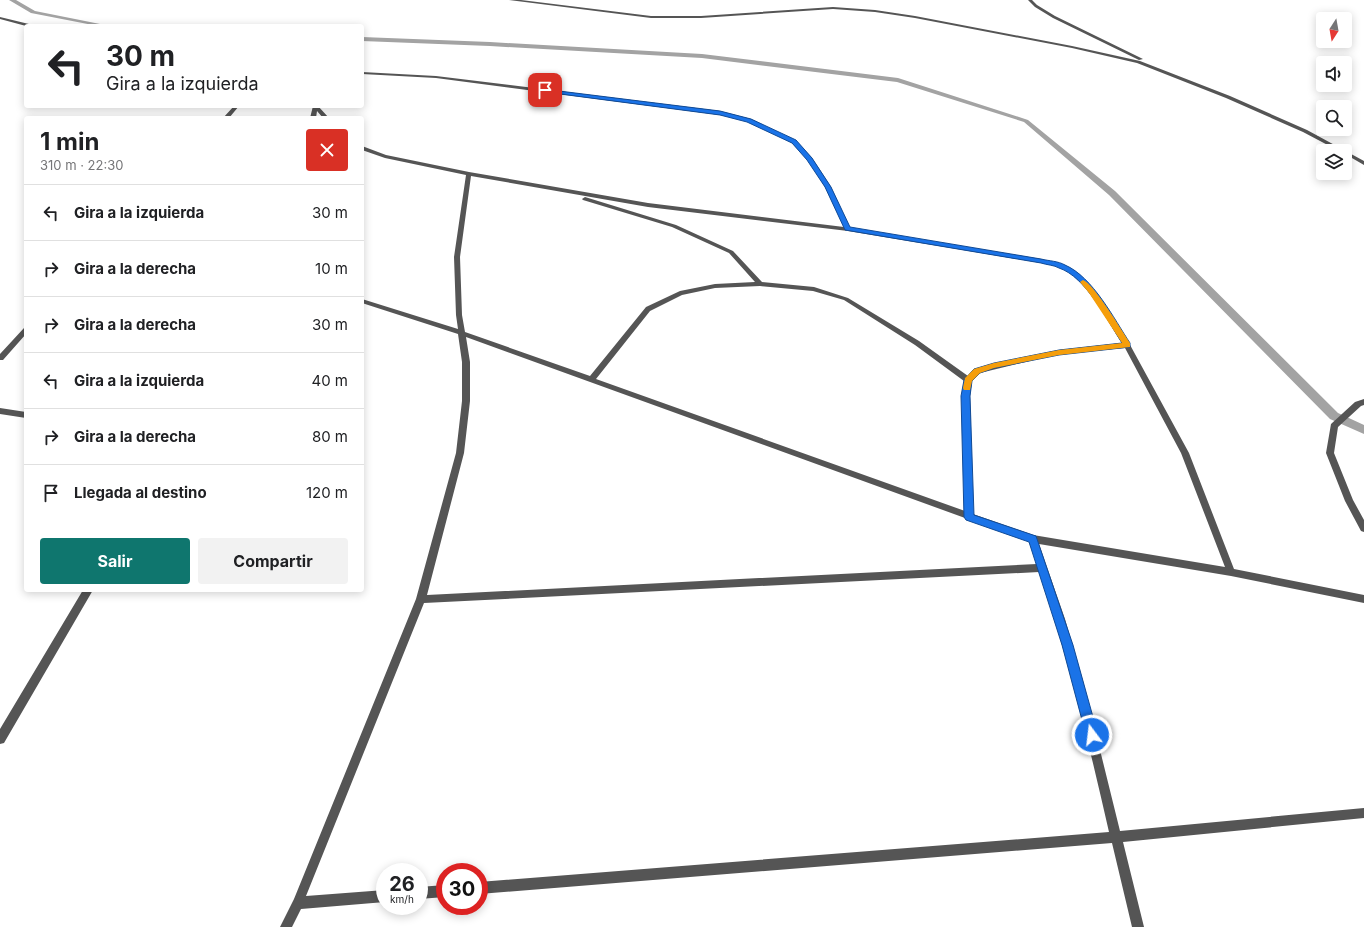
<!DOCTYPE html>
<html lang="es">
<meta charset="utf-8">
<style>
body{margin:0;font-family:Inter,sans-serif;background:#f2f2f2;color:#202124;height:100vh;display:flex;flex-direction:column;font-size:15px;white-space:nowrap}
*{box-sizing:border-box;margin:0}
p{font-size:13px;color:#757577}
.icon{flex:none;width:22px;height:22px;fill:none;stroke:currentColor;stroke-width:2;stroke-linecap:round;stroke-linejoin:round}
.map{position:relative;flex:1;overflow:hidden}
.panel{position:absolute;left:24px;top:116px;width:340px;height:476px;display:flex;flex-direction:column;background:#fff;border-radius:4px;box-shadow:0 2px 10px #0003}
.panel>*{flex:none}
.hud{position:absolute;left:24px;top:24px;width:340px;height:84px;border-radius:4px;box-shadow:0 2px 10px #0003;background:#fff;color:#202124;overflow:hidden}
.needle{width:26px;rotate:191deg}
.tools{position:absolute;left:1316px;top:12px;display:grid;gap:8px}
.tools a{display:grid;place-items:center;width:36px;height:36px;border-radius:4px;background:#fff;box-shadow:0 2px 10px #0003;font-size:20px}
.speed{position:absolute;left:376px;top:863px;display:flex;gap:8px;font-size:20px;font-weight:700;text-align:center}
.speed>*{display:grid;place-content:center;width:52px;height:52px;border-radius:50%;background:#fff;box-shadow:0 2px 10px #0003;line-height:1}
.speed small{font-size:10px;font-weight:400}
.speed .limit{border:6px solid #d22;background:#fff;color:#111}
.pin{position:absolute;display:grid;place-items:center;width:34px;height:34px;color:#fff;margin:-17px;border-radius:8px;box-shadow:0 2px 6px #0006}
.me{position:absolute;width:44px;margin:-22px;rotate:345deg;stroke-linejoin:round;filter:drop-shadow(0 0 3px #0008)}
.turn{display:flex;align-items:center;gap:14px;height:84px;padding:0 16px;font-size:18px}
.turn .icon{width:52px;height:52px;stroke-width:2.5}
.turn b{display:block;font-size:28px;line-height:34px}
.round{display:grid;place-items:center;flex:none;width:42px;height:42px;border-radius:4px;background:#f2f2f2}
.overview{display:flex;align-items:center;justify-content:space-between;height:68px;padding:0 16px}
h1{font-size:24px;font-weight:700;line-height:30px}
.primary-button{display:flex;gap:8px;margin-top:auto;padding:8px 16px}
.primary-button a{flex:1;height:46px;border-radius:4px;background:#0f766e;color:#fff;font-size:16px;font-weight:700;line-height:46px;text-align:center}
.primary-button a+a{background:#f2f2f2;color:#202124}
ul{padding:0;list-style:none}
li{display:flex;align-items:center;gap:12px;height:56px;padding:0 16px;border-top:1px solid #e0e0e0}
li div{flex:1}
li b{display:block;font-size:15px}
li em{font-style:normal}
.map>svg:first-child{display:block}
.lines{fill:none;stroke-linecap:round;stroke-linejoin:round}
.stream{fill:#a3a3a3;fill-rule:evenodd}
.street{fill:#555;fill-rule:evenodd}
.route{fill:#1a73e8;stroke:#114b97}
.slow{fill:#f59e0b}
</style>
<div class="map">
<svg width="1364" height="927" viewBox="0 0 1364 927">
<rect width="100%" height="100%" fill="#fff"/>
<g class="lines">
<path class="stream" d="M9 0H16L35 11 110 26H98L31 13Z
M362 37 490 42 702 54 898 78 1028 120 1115 191 1338 413 1364 425V434L1330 419 1109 195 1024 122 897 82 702 58 490 46 362 41Z"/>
<path class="street" d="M509 0H521L651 16H701L833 7 875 10 915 16 1072 46 1140 61 1230 96 1307 130 1364 161V165L1345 154V151H1339L1303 132 1226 98 1137 63 1072 48 915 18 875 12 833 9 701 18H651Z
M1028 0H1032L1037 5 1055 16 1143 59 1139 60 1053 18 1035 7Z
M0 17 33 25V26H26L0 19Z
M362 72 436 76 720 111 751 119 796 141 812 158 831 187 850 228 1041 259 1065 265 1080 275 1093 290 1129 343 1189 453 1234 569 1364 595V603L1231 576 1039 544 1065 619 1083 681 1120 831 1364 808V818L1123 842 1144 927H1132L1112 843 479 894V882L1109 832C1089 744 1068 657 1039 572L424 603 306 896 385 890V902L301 909 292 927H280L294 899 416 599 456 453 462 401V362L458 334 362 303V299L458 329 456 315 454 257 466 175 385 158 362 150V146L386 155 469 172 648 203 844 227 825 187 808 160 792 143 747 121 720 115 436 78 362 74ZM471 176 648 207 848 231 1041 263C1048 264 1056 265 1062 268 1088 282 1106 319 1122 343L1059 350 991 364 974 369 968 376 919 341 848 298 814 287 762 282 733 251 676 225 585 197 582 199 583 200 672 227 729 253 755 282 715 284 680 291 646 307 590 376 465 332 462 315 460 257ZM760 286 813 291 844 300 915 345 964 381 962 396 965 511 596 379 650 311 682 295 715 288ZM466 337 965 518 966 519 1029 541 1037 564 427 595 464 453 470 401V362ZM1125 348 1181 453 1225 567 1033 535 973 514 970 396 972 381 980 373 1059 354Z
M234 106H239L229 118H223Z
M313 106H318L329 118H323L317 111 316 118H310Z
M24 328H26V334L3 360H0V354Z
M1364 399V405L1361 406 1338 427 1334 453 1353 500 1364 520V532L1361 531 1345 501 1326 453 1331 424 1355 402Z
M0 408 26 412V418L0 414Z
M83 590H93L4 743 0 744V729Z
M445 885V897L419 899V887Z"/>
</g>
<path class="route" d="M543 89 720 111 751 119 796 140 812 158 831 187 850 227 1041 259C1049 261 1058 261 1065 265 1093 277 1114 319 1130 343V347L1059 355 994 368 980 373 972 381 970 396 974 515 1036 536 1073 645 1098 735 1096 739 1092 741 1088 739 1086 735 1062 645 1029 542 966 520 964 517 961 396 964 380 974 369 994 363 1059 350 1122 343C1107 320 1086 277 1059 268 1054 265 1047 265 1041 263L845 230 825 187 807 160 792 143 747 122 720 115 545 92 543 91Z"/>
<path class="slow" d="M1083 280C1094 284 1122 331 1130 343V347L1059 355 994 368 980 373 972 381 970 390H964L963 388 965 378 974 369 994 363 1059 350 1122 343 1089 293 1080 282Z"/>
</svg>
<div class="tools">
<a><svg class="needle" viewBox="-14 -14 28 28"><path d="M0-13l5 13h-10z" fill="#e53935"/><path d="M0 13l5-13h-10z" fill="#757577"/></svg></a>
<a><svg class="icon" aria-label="sound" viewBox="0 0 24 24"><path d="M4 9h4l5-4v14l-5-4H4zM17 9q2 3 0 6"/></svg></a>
<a><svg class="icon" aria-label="search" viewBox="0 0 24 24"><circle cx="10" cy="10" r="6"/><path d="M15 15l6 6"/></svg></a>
<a><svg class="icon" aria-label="layers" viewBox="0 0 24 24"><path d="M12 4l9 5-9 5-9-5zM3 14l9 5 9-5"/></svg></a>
</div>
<div class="speed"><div>26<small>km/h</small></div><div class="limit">30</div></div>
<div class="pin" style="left:545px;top:90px;background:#d93025"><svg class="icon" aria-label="arrive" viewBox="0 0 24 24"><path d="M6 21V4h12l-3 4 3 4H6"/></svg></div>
<svg class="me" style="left:1092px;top:735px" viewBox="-20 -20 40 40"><circle r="17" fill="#1a73e8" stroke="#fff" stroke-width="3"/><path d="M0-11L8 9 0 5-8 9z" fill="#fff"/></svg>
<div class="hud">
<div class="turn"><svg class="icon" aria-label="left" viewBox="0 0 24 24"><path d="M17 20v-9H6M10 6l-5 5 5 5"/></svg><div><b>30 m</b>Gira a la izquierda</div></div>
</div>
<section class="panel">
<div class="overview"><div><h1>1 min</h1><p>310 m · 22:30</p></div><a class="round" style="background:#d93025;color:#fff"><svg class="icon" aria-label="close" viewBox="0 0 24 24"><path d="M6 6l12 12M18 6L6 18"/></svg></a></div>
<ul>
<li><svg class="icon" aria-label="left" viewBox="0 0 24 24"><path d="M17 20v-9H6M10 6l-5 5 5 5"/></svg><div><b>Gira a la izquierda</b></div><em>30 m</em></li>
<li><svg class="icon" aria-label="right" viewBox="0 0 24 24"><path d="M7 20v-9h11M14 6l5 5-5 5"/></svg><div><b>Gira a la derecha</b></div><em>10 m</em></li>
<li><svg class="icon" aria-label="right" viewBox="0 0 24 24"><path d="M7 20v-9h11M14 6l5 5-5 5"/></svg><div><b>Gira a la derecha</b></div><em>30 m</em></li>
<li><svg class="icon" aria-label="left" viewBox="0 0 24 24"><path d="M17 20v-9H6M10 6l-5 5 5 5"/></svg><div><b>Gira a la izquierda</b></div><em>40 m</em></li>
<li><svg class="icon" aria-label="right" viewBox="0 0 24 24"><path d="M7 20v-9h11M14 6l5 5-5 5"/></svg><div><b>Gira a la derecha</b></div><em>80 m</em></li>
<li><svg class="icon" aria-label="arrive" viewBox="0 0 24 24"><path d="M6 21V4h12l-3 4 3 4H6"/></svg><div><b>Llegada al destino</b></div><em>120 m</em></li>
</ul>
<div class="primary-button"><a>Salir</a><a>Compartir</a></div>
</section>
</div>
